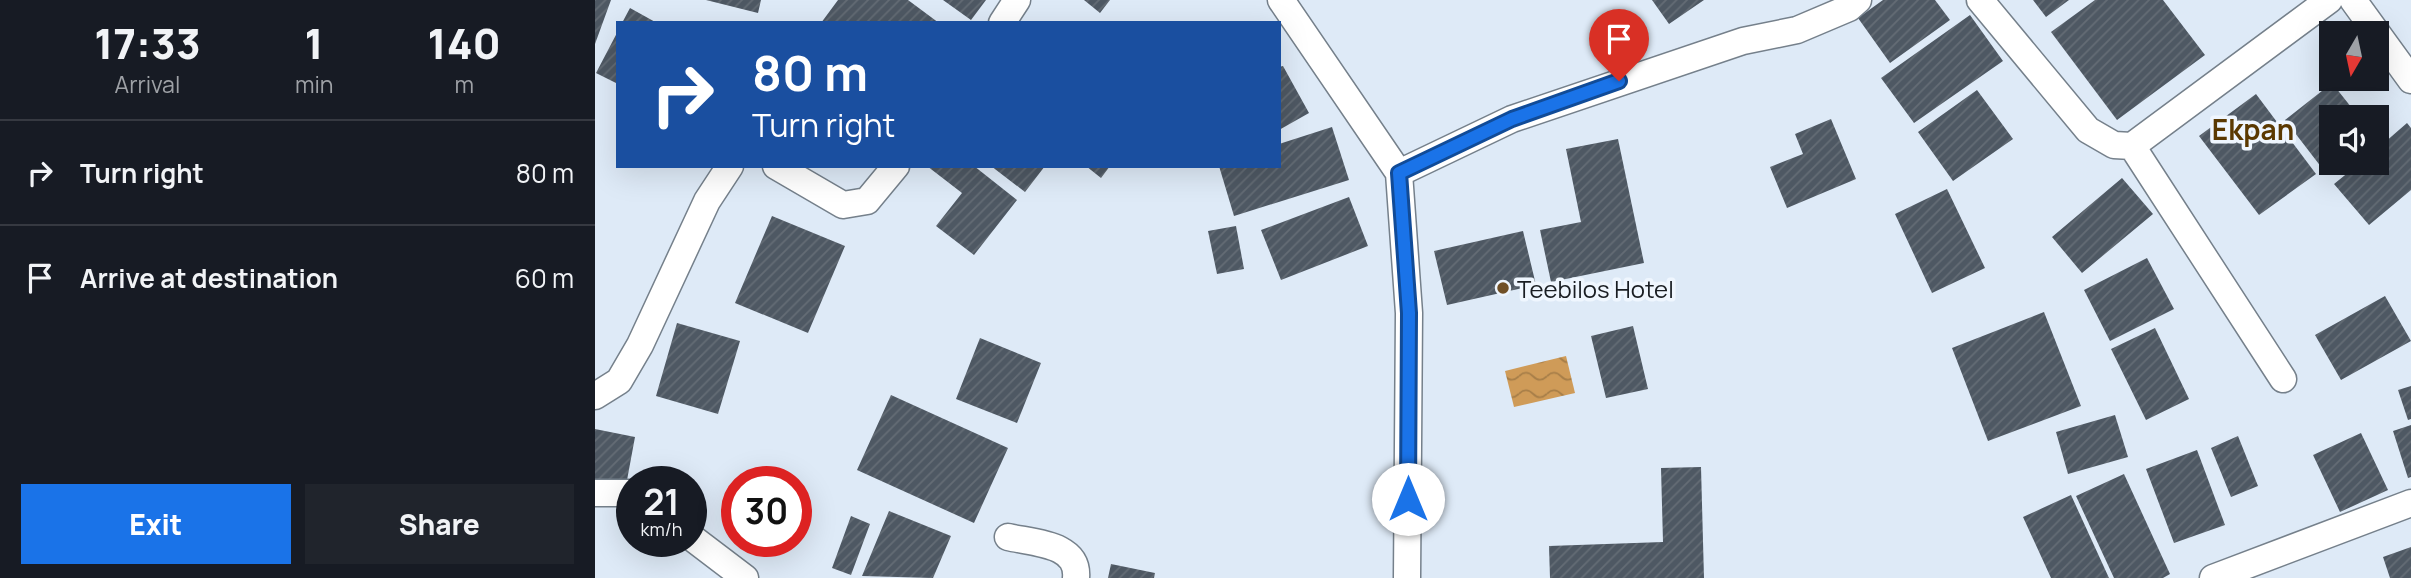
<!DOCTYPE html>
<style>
body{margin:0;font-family:Manrope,sans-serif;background:#20242c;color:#f1f3f6;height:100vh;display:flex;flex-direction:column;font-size:26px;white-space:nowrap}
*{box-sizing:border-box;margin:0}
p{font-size:23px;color:#9ea1a6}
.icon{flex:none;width:38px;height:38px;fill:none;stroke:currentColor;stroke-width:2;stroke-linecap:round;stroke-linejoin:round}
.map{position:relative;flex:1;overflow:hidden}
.sheet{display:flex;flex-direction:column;background:#171b24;width:595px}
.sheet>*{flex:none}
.hud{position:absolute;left:21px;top:21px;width:665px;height:147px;border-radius:0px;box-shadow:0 7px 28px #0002;background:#1a4fa0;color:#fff;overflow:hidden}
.needle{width:46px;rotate:189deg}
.fabs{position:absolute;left:1724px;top:21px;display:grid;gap:14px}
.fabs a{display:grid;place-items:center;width:70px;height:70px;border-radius:0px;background:#171b24;box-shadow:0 7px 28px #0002;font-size:35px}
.speed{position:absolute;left:21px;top:466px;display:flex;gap:14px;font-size:35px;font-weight:700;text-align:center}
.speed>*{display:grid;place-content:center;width:91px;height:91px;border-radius:50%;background:#171b24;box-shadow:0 7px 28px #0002;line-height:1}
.speed small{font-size:18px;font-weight:400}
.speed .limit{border:10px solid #d22;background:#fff;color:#111}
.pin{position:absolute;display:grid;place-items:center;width:60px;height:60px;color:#fff;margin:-72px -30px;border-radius:50% 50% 50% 0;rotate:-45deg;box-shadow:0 0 7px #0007}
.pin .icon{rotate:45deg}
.me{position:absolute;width:77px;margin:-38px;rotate:0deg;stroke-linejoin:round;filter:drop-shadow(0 0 5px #0008)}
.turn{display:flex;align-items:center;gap:24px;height:147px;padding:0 21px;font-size:32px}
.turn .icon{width:91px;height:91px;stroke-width:2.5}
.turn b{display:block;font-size:49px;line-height:60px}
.eta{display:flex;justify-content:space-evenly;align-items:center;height:119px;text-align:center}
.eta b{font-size:42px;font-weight:800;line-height:49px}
.cta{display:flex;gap:14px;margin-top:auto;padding:14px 21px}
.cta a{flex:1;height:80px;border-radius:0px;background:#1a73e8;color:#fff;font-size:28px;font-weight:800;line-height:80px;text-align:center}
.cta a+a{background:#20242c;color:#f1f3f6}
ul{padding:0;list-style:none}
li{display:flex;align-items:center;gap:21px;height:105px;padding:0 21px;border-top:2px solid #363941}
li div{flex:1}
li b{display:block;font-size:26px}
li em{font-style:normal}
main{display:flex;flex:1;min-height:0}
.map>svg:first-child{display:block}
.water{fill:url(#water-waves)}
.building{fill:url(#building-hatch)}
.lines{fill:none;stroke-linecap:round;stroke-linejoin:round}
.minor-casing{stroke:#75808b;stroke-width:29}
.minor{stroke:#fff;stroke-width:26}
.route-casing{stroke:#114b97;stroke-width:18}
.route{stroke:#1a73e8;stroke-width:12}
.poi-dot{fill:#705027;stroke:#eff6fe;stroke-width:2.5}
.labels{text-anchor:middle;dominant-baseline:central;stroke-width:7;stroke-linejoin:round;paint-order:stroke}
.poi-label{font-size:24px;fill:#191d22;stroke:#eff6fe;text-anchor:start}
.quarter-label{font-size:28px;font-weight:bold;fill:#5b3901;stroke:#eff6fe}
</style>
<main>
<section class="sheet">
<div class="eta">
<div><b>17:33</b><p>Arrival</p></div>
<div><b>1</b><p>min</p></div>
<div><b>140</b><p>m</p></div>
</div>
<ul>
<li><svg class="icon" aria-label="right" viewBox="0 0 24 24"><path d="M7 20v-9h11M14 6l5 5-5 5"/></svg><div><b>Turn right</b></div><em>80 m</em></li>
<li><svg class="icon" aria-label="arrive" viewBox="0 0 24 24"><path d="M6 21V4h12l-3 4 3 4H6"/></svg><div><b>Arrive at destination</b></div><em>60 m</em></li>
</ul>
<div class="cta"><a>Exit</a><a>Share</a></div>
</section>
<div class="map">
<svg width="1816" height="578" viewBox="0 0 1816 578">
<defs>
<pattern id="water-waves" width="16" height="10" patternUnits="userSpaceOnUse" patternTransform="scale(1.75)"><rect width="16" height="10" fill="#cf9b58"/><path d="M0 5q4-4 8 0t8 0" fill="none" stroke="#a77e48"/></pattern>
<pattern id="building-hatch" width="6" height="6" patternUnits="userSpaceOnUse" patternTransform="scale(1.75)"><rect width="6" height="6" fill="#4e5863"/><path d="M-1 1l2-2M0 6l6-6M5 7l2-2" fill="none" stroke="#646c75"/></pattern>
</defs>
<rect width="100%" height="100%" fill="#deeaf7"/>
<path class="water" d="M971 356 980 393 919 407 910 371Z"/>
<path class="building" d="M0 0H16L0 44Z
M111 0H166L163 13Z
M243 0H313L344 23H226Z
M348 0H391L376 20Z
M489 0H515L505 13Z
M1057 0H1109L1074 24Z
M1288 0H1340L1355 20 1295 63 1263 18Z
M1438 0H1474L1451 17Z
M1500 0H1568L1610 55 1522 120 1456 32Z
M35 8 62 23H27Z
M1375 15 1408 61 1319 123 1286 78Z
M23 31V84L1 73Z
M688 66 714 113 684 130V67Z
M1737 83 1764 117H1736V163H1742L1730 172 1690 120Z
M1382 90 1418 139 1358 181 1323 132Z
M1661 94 1721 174 1664 215 1604 136Z
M1236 119 1261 179 1192 208 1175 167 1208 154 1200 134Z
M1812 123 1816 128V190L1774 225 1739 184 1765 163H1782V149Z
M737 127 754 180 639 216 624 166H684V144Z
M1023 139 1049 263 956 282 945 230 986 222 971 149Z
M332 166H379L422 200 379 255 341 226 367 193Z
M396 166H450L430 192Z
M491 166H515L506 178Z
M1527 178 1558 214 1487 273 1457 237Z
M1352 189 1390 268 1337 293 1300 214Z
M754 197 773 246 686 280 666 230Z
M177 216 250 246 213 333 140 303Z
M641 226 649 269 622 274 613 231Z
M928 231 941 285 852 305 839 251Z
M1552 258 1579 309 1515 341 1489 290Z
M1790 296 1816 341 1746 380 1720 335Z
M1449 312 1486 406 1393 441 1357 348Z
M82 323 145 341 123 414 61 396Z
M1038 326 1053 389 1011 398 996 336Z
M1560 328 1594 399 1551 420 1516 349Z
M385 338 446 363 422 423 361 399Z
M1816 386V419L1813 420 1803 390Z
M296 395 413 448 379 523 262 470Z
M1520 415 1533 457 1473 474 1461 432Z
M1816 425V477L1813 478 1798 431Z
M0 429 40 437 30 491 0 485Z
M1766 433 1793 490 1745 512 1718 455Z
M1643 436 1663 486 1636 497 1616 448Z
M1602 450 1630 525 1579 543 1551 469Z
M1106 467 1109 578H955L954 546 1068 542 1066 468Z
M1529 474 1575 574 1568 578H1519L1481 496Z
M1476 495 1514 578H1456L1428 517Z
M294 511 356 536 338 578 267 576Z
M256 516 275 524 256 575 237 568Z
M1816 547V578H1795L1788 557Z
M516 564 560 573 559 578H513Z"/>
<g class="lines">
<g class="minor-casing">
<path id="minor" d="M686 0 804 173 814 313 812 578
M1385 0 1493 130 1519 145 1537 146 1688 379
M1758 0 1816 80
M407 23 422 0
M1537 146 1734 0
M181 166 248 205 272 201 301 166
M804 173 917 119 1148 41 1202 30 1254 8 1263 0
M0 396 24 381 45 345 112 201 135 166
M0 493H37
M96 537 150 578
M413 537C438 543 484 543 481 578
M1618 578 1816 503"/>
</g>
<use href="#minor" class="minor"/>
</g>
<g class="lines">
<g class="route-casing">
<path id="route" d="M813 499 814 313 804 173 917 119 1024 81"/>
</g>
<use href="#route" class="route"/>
</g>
<circle class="poi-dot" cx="908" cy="288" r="7"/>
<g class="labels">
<g class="poi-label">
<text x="922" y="288">Teebilos Hotel</text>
</g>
<g class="quarter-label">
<text x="1658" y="129">Ekpan</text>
</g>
</g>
</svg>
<div class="fabs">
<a><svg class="needle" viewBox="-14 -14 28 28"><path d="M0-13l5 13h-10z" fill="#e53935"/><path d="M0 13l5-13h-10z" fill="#9ea1a6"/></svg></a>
<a><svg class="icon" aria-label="sound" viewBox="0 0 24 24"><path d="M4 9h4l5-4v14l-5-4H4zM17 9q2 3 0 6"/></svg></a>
</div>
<div class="speed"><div>21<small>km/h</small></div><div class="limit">30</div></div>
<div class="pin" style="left:1024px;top:81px;background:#d93025"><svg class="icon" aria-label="arrive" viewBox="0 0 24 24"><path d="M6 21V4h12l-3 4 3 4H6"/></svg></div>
<svg class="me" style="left:813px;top:499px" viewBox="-20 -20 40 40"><circle r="19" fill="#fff"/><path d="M0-13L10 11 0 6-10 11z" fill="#1a73e8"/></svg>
<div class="hud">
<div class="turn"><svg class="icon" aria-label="right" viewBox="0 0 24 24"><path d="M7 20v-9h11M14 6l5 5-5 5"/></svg><div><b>80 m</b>Turn right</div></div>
</div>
</div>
</main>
